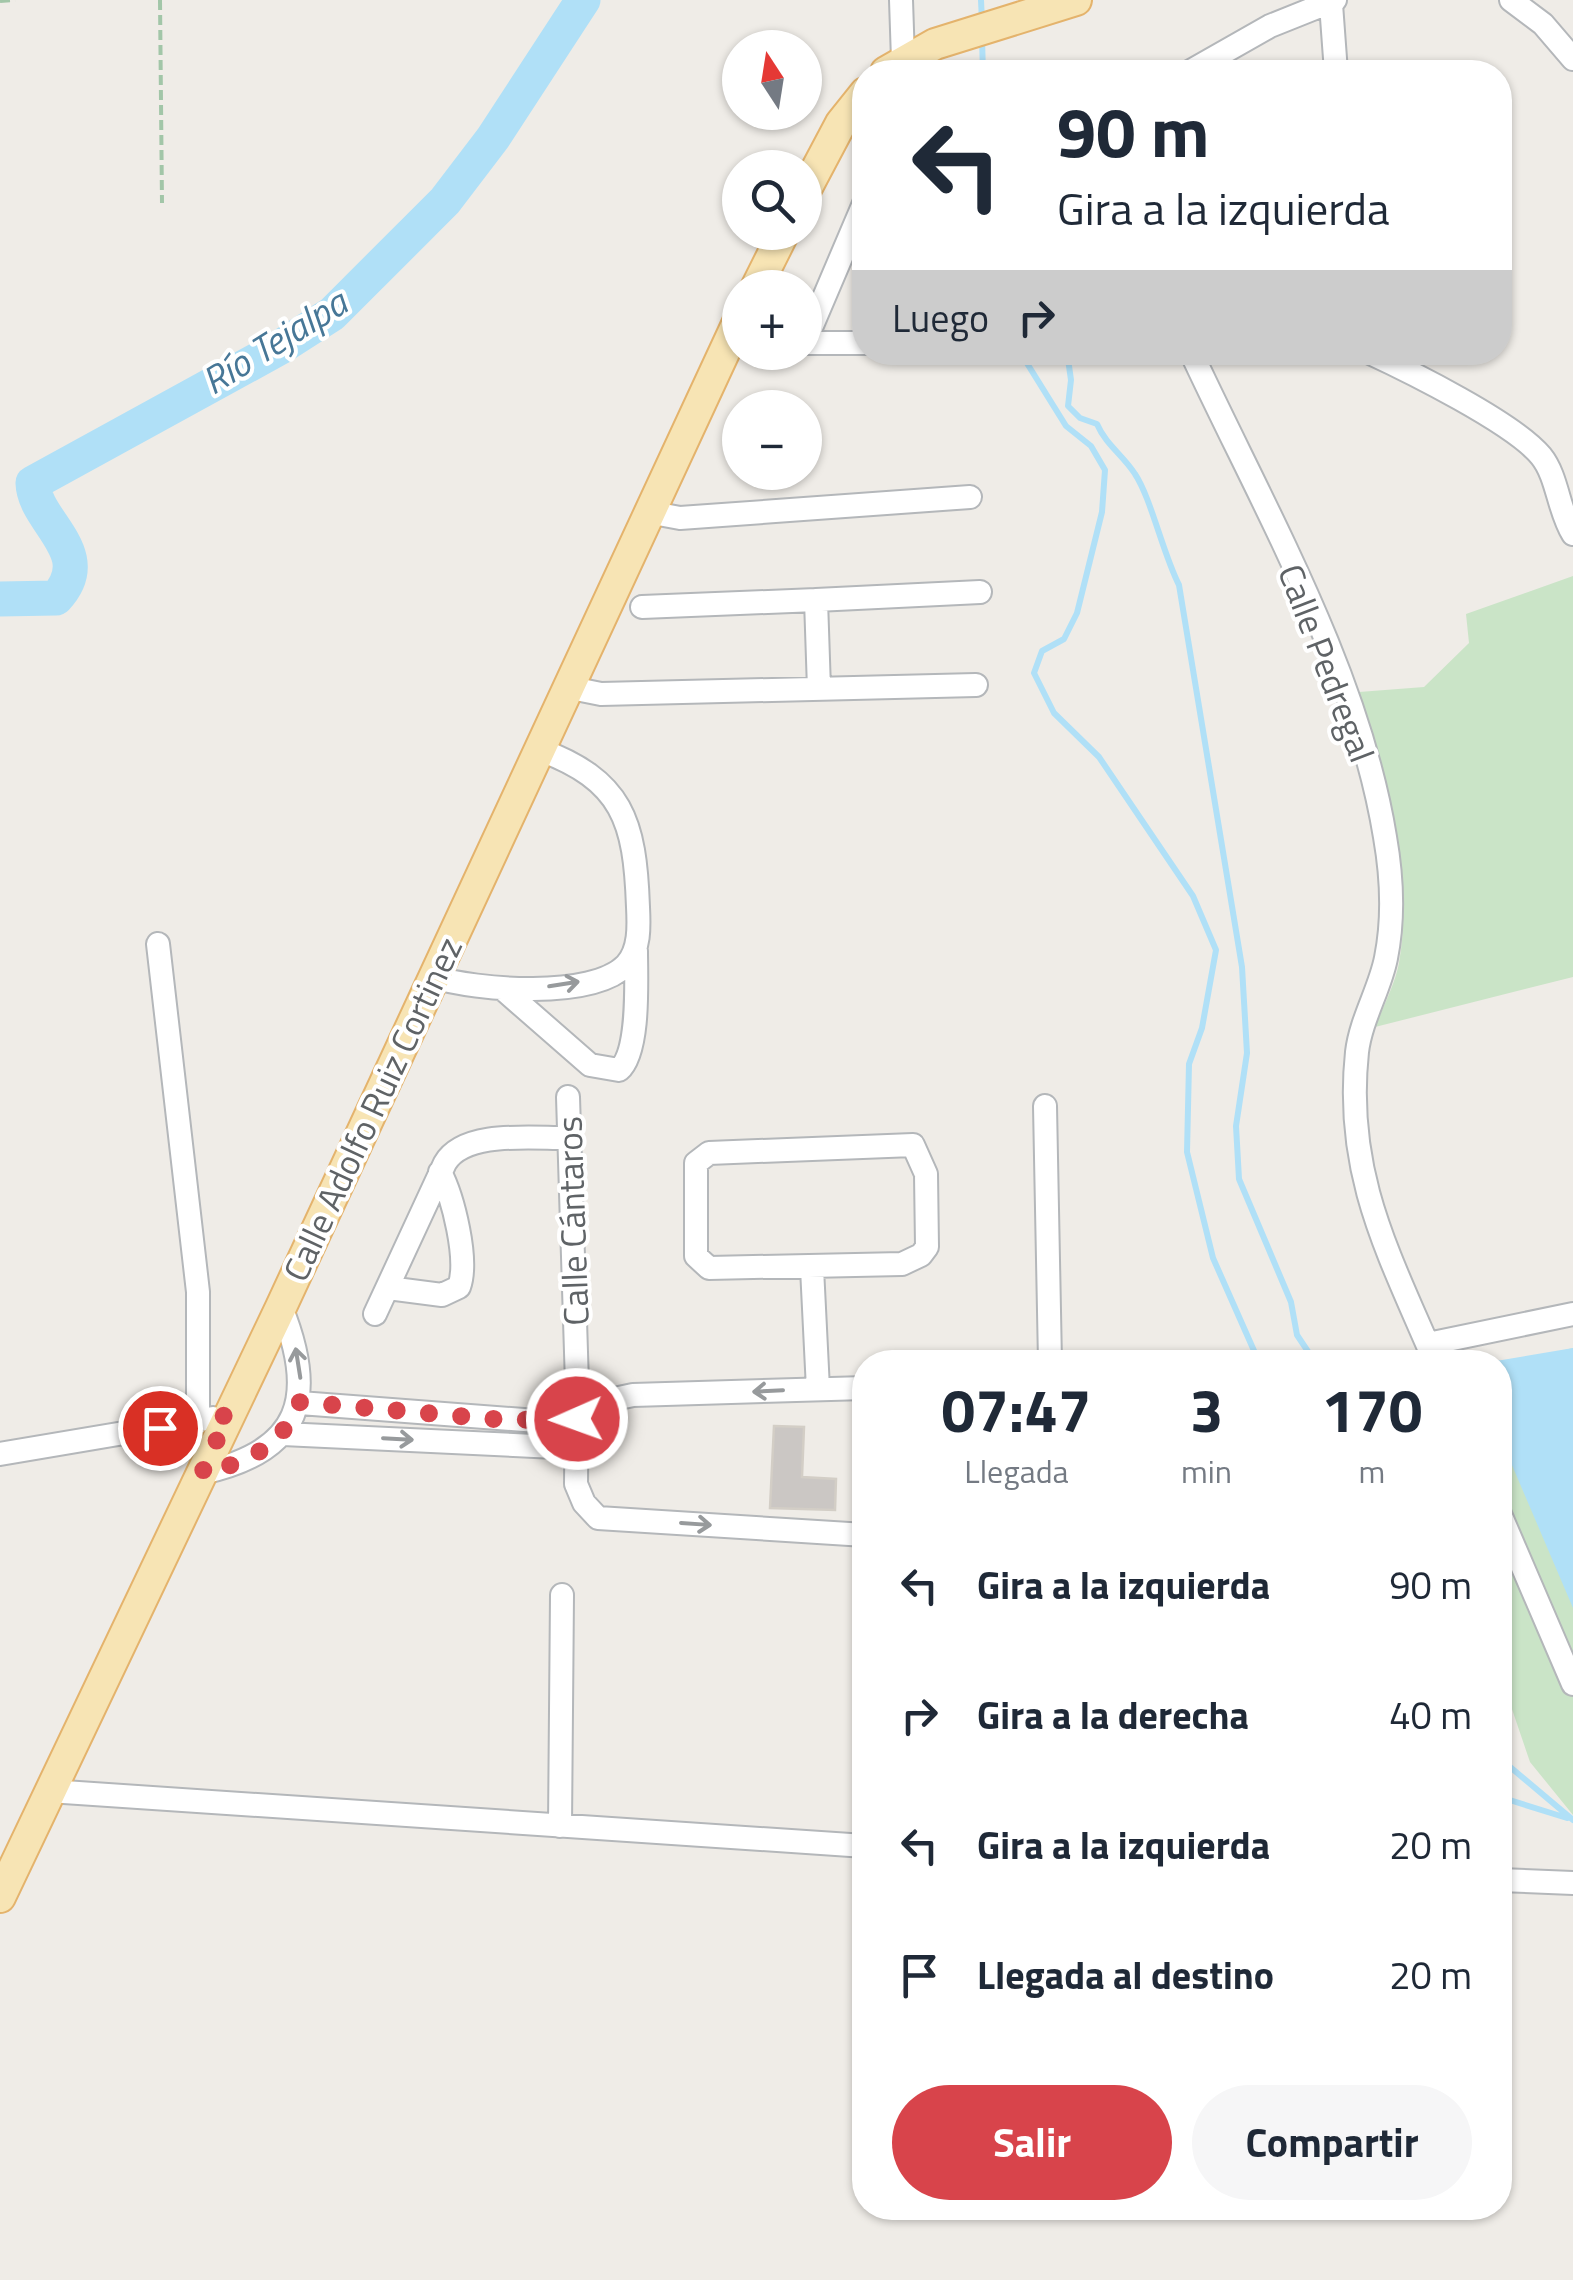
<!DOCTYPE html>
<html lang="es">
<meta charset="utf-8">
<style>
body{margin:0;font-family:"Titillium Web",sans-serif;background:#f6f6f7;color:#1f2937;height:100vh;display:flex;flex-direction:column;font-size:38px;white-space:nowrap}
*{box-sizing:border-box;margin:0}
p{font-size:32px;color:#747a83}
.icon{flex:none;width:55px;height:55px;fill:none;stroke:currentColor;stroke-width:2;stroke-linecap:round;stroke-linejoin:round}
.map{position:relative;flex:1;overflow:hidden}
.drawer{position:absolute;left:852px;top:1350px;width:660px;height:870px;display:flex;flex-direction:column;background:#fff;border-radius:40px;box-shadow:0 2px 8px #0004}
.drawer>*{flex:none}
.hud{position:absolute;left:852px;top:60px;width:660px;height:305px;border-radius:40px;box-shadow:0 2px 8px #0004;background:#fff;color:#1f2937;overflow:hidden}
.needle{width:65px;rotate:348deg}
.tools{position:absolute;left:722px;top:30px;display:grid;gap:20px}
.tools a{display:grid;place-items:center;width:100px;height:100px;border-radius:50%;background:#fff;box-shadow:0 2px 8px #0004;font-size:50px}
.pin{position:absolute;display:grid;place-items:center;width:85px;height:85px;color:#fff;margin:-42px;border:5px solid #fff;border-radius:50%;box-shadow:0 2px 10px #0007}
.me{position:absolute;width:110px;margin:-55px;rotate:268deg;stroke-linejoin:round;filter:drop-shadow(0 0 8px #0008)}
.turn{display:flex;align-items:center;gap:35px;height:210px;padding:0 40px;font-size:45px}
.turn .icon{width:130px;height:130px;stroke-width:2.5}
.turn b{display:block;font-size:70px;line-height:85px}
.then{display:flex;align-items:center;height:95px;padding:0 40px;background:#0003;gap:20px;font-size:38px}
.eta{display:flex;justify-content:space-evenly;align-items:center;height:170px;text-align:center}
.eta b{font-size:60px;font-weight:700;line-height:70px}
.primary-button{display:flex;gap:20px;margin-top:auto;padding:20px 40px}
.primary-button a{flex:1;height:115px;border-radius:60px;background:#d8444b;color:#fff;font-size:40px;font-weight:700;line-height:115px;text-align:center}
.primary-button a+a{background:#f6f6f7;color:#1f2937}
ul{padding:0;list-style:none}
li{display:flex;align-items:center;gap:30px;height:130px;padding:0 40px}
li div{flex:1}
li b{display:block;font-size:38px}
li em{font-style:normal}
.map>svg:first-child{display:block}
.green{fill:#cae4c7}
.water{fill:#b0e0f7}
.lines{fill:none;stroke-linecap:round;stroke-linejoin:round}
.stream{stroke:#b0e0f7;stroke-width:6}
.river{stroke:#b0e0f7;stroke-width:35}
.building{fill:#cbc7c4;stroke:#d3cec6;stroke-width:2.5}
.minor-casing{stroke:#b4b7ba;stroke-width:26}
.major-casing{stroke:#e4b36c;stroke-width:34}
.path{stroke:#a2c6a8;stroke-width:4;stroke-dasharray:10 5;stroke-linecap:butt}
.minor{stroke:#fff;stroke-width:22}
.major{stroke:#f7e4b4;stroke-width:30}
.oneway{stroke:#979a9c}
.route{stroke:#d8444b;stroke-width:18;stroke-dasharray:0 32.4}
.labels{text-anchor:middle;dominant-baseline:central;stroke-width:8;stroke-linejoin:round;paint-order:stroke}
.street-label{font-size:35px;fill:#5f6366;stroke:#fff}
.water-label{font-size:38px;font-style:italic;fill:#477797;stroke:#fff}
</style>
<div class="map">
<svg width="1573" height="2280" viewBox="0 0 1573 2280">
<rect width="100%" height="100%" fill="#efece7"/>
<path class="green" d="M1573 576V977L1375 1027C1383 1007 1395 984 1399 963 1415 870 1384 779 1359 692L1424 687 1469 643 1466 614Z
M1573 1348V1815L1530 1762 1500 1674V1365Z"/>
<path class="water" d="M1573 1348V1608L1500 1437V1362H1490Z"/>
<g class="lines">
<path class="stream" d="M981 0 982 21
M982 39 983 72
M1020 352 1066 426 1091 446 1105 470 1102 512 1077 613 1064 639 1042 651 1034 673 1054 713 1099 757 1193 896 1216 950 1202 1028 1189 1064 1187 1152 1213 1258 1259 1362
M1067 352 1071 380 1068 406 1080 418 1097 424C1106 445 1123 455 1135 474 1151 498 1163 554 1179 585L1242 967 1247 1053 1236 1126 1239 1179 1291 1302 1297 1335 1315 1362
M1500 1736 1509 1766 1573 1820
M1500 1797 1567 1818"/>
<path class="river" d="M0 599 56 598C98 553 34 522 33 483L279 348 332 314 445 201 493 138 583 0"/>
</g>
<path class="building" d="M774 1426 804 1427 802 1477 836 1479 835 1510 770 1508Z"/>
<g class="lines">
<g class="minor-casing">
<path id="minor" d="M901 0 903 60
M1511 0 1543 24 1573 59
M1331 4 1336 72
M1189 72 1270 26 1335 0
M805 342 865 201
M805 343H865
M1191 352C1262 505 1358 670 1385 837 1392 877 1394 918 1386 958 1380 989 1361 1019 1357 1052 1344 1174 1389 1254 1435 1362
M1368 352C1409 371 1514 423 1541 456 1558 477 1558 510 1573 534
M653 513 680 518 970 497
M642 607 816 600
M566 687 601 694 976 685
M819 689 816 600 980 592
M158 944 198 1292V1422
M433 977C476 990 592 1000 626 965 640 950 639 926 638 907 635 821 623 780 538 749
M503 989 590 1065 619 1070C640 1052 636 979 636 951
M568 1097 577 1384 576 1484 584 1503 598 1518 865 1535
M1045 1106 1050 1362
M913 1145 926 1174 927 1247 921 1255 902 1264 709 1268 696 1256V1163L709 1153Z
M812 1268 818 1389
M388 1288 442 1295 459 1287C469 1260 453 1197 440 1172
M375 1314 445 1163C465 1129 536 1139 571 1138
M1428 1344 1573 1314
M300 1403 537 1421 577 1419 605 1401 633 1395 865 1388
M283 1434 576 1448
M0 1454 213 1418
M202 1473C303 1451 317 1396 281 1307
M1500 1514 1573 1684
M49 1791 865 1846
M560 1826 562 1595
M1500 1880 1573 1883"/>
</g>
<g class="major-casing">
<path id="major" d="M886 72 935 44 1076 0
M805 191 841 123 865 93
M756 288 784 232
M0 1897 281 1307 740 318"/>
</g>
<path class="path" d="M160 0 162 203
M0 1 15 0"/>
<use href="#minor" class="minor"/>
<use href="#major" class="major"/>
</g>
<defs><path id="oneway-shaft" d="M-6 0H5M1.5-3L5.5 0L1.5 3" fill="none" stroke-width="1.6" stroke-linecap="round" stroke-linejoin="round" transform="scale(2.5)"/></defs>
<g class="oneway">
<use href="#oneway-shaft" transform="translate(564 984) rotate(-9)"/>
<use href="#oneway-shaft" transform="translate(298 1363) rotate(-99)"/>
<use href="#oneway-shaft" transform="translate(768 1391) rotate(177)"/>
<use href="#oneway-shaft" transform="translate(398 1439) rotate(3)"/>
<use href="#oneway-shaft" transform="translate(696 1524) rotate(4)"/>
</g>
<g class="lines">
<path class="route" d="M160 1428 228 1415 202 1473C247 1463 281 1447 300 1402L505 1420 577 1419"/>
</g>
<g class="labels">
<g class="street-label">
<text transform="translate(1327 663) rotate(69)">Calle Pedregal</text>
<text transform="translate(372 1109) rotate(-65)">Calle Adolfo Ruiz Cortinez</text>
<text transform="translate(572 1221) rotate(-92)">Calle Cántaros</text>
</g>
<g class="water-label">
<text transform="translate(274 341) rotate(-32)">Río Tejalpa</text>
</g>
</g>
</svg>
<div class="tools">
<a><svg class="needle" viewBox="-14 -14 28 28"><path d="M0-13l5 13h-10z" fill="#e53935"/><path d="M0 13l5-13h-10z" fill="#747a83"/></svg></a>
<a><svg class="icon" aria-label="search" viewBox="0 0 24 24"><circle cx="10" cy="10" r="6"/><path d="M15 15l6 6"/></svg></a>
<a>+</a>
<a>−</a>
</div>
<div class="pin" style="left:160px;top:1428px;background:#d93025"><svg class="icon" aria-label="arrive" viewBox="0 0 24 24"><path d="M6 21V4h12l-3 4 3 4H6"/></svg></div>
<svg class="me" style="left:577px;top:1419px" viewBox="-20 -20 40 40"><circle r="17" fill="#d8444b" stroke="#fff" stroke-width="3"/><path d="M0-11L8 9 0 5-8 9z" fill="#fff"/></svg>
<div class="hud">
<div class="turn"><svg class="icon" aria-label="left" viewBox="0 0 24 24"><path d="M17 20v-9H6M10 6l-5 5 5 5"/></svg><div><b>90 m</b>Gira a la izquierda</div></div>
<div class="then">Luego<svg class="icon" aria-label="right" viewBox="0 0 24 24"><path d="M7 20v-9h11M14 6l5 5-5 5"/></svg></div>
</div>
<section class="drawer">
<div class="eta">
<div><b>07:47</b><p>Llegada</p></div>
<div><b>3</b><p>min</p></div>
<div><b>170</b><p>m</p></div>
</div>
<ul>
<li><svg class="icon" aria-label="left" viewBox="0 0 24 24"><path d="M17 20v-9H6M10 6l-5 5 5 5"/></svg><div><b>Gira a la izquierda</b></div><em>90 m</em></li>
<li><svg class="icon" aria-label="right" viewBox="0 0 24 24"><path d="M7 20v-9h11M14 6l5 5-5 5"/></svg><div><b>Gira a la derecha</b></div><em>40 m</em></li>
<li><svg class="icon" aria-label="left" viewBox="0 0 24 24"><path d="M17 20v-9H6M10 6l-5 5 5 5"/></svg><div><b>Gira a la izquierda</b></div><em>20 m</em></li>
<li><svg class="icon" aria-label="arrive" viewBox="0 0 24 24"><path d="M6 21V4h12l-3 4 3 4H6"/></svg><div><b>Llegada al destino</b></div><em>20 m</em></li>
</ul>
<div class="primary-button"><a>Salir</a><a>Compartir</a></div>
</section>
</div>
